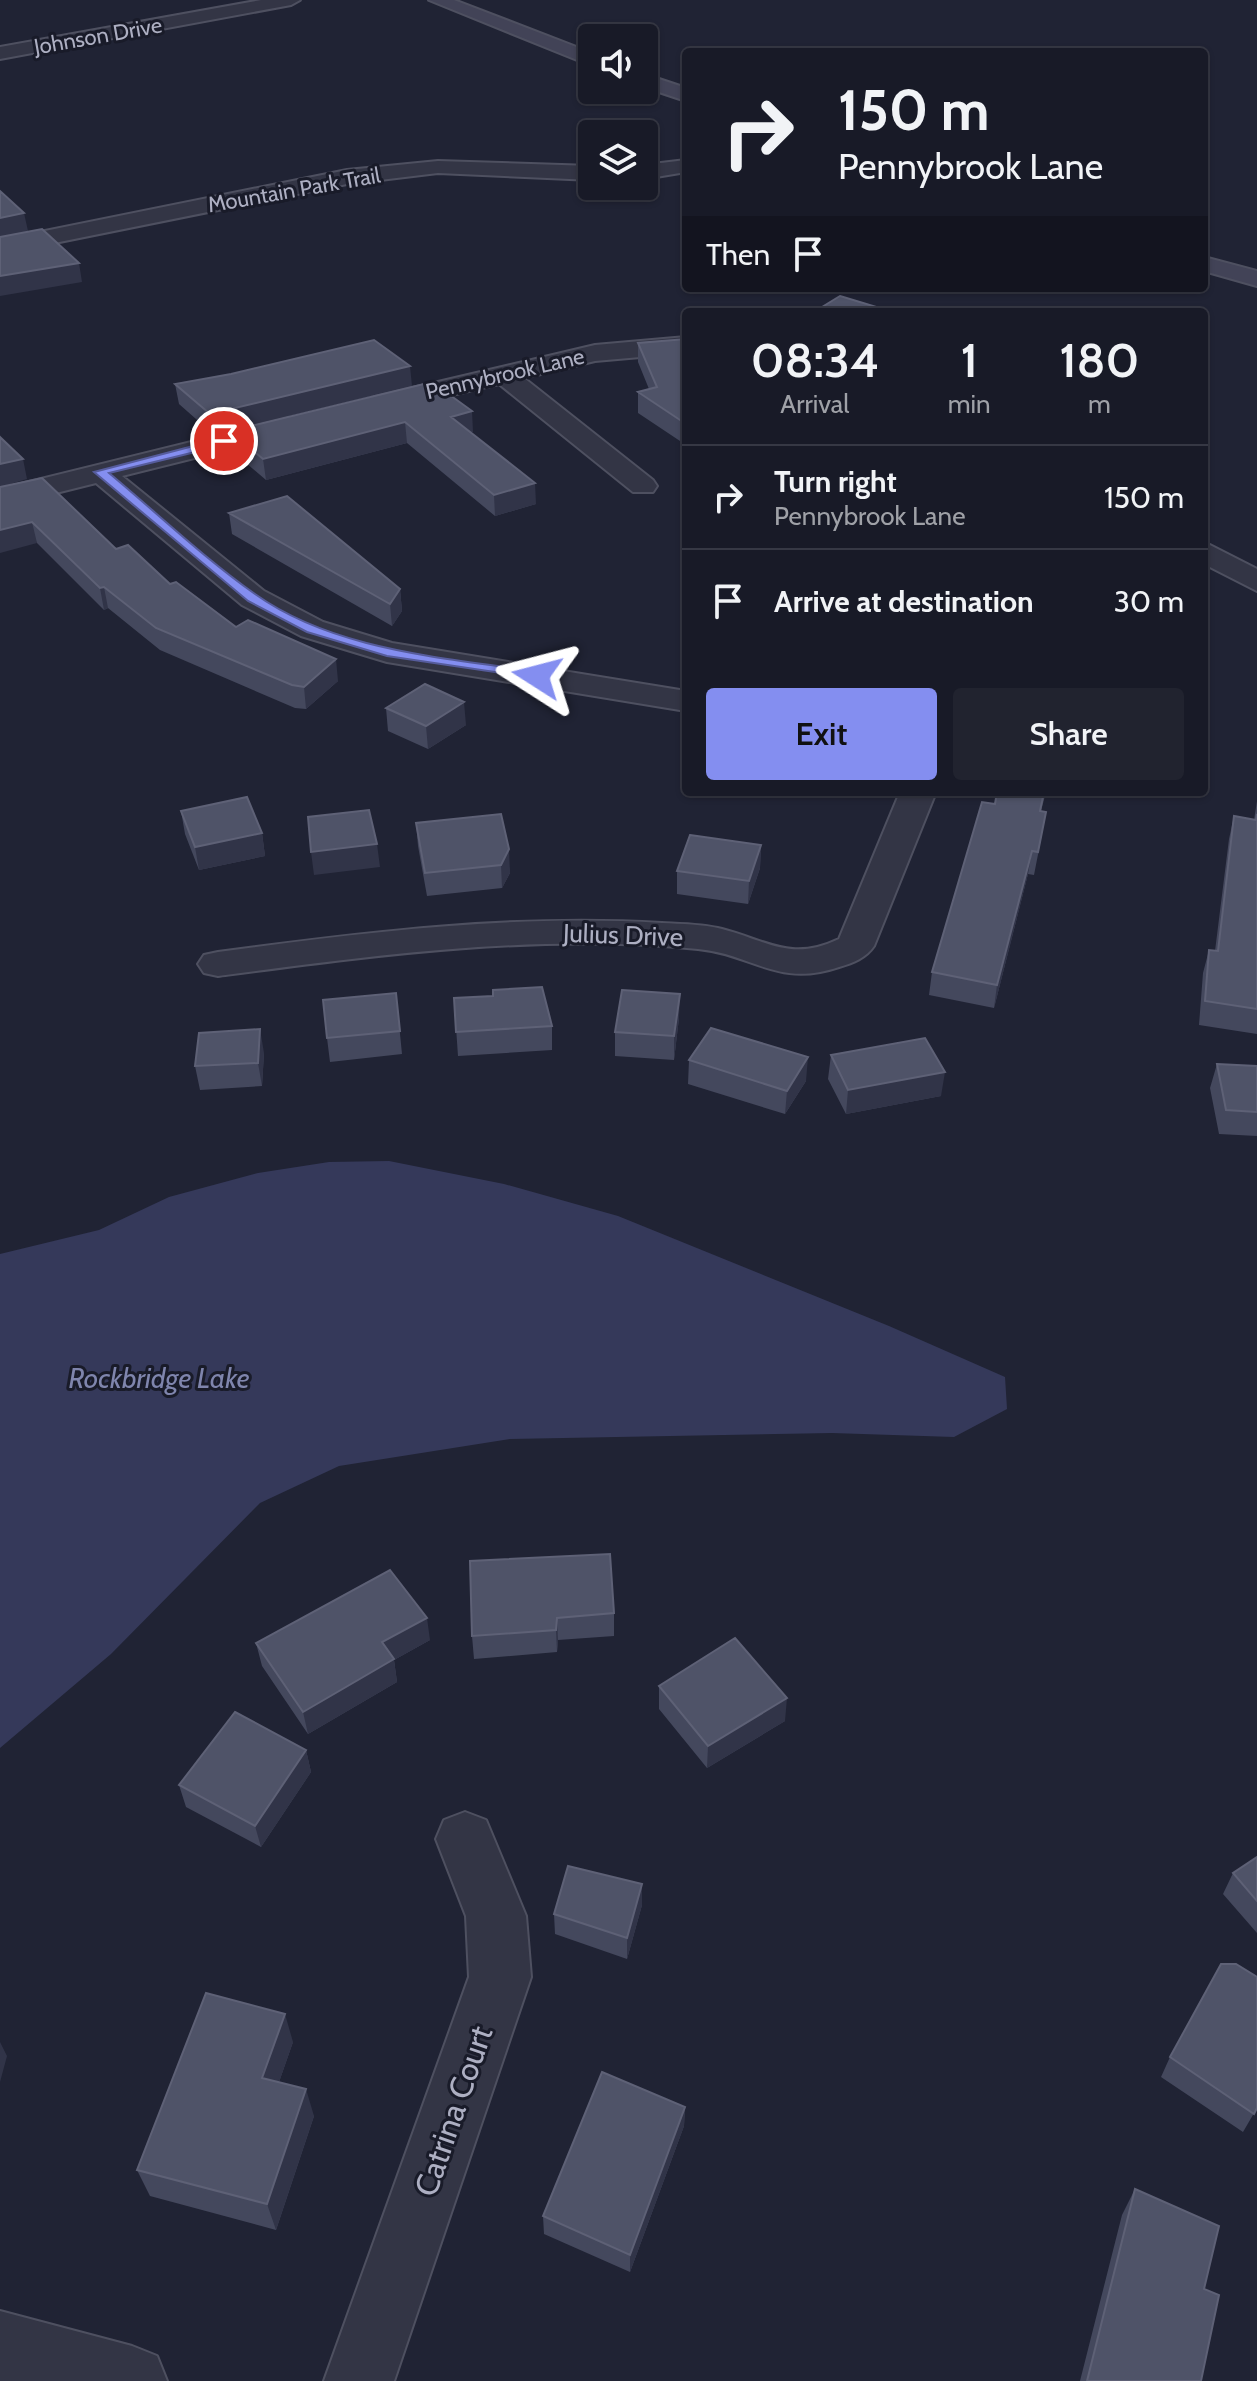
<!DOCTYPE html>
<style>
body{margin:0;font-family:Cabin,sans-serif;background:#21232f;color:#f1f3f6;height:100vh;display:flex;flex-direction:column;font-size:30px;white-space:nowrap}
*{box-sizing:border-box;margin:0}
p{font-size:26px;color:#9fa1a7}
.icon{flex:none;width:44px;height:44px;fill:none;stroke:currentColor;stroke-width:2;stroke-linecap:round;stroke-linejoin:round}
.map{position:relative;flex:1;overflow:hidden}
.side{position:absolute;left:682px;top:308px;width:526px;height:488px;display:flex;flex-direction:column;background:#181a27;border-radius:8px;box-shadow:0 2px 6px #0004,0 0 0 2px #363844}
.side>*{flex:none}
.hud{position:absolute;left:682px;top:48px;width:526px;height:244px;border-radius:8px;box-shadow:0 2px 6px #0004,0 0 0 2px #363844;background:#181a27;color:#f1f3f6;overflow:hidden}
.controls{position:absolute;left:578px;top:24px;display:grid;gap:16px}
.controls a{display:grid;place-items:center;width:80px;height:80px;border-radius:8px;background:#181a27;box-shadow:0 2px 6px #0004,0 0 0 2px #363844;font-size:40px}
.pin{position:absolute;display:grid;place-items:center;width:68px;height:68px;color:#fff;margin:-34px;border:4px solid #fff;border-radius:50%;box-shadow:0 2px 8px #0007}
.me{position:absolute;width:88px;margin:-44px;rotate:279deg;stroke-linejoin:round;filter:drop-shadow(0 0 6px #0008)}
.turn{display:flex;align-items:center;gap:28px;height:168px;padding:0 24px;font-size:36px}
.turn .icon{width:104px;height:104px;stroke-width:2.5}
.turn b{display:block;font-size:56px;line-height:68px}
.then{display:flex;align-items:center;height:76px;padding:0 24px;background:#0003;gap:16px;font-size:30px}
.eta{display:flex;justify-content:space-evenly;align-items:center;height:136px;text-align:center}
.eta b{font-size:48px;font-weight:600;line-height:56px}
.button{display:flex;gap:16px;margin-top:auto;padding:16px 24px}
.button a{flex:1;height:92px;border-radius:8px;background:#848ef0;color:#111;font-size:32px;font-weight:600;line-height:92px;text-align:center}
.button a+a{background:#21232f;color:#f1f3f6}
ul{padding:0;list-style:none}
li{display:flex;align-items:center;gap:24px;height:104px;padding:0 24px;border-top:2px solid #363844}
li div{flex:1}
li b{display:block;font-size:30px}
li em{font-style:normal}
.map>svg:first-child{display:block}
.water{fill:#35395a}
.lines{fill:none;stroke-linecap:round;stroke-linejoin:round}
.minor-casing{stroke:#4e5060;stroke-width:4}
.secondary-casing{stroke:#4e5060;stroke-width:4}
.minor{fill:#333545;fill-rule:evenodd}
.secondary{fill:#424357;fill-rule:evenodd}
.wall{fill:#44485d}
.shaded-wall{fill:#313448}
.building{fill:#4f5368;stroke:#5e6176;stroke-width:2}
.route{fill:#848ef0;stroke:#565c9c;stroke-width:2}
.labels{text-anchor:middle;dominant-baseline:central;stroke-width:6;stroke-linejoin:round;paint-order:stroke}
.far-street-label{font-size:22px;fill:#adafc2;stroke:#191b29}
.street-label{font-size:26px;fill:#adafc2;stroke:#191b29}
.water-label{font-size:28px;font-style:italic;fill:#7f85ad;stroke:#191b29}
.near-street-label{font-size:32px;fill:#adafc2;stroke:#191b29}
</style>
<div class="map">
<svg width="1257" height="2381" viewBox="0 0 1257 2381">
<rect width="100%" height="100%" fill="#202334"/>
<path class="water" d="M389 1161 504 1184 618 1216 889 1326 1005 1377 1007 1409 954 1437 832 1433 510 1439 339 1466 260 1503 111 1654 0 1748V1254L99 1230 169 1197 258 1173 329 1162Z"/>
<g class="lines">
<g class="minor-casing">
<path id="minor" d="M261 0H300L291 5 0 59V47Z
M686 160V172L644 179V165Z
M438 161 592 166V180L438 173 347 184 0 254V240L347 170Z
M686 337V353L595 361 524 378 653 480 657 486 653 492H633L499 384 383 411 374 409 370 403 374 397 595 345Z
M289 418 299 420 303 426 299 432 122 476 264 591 323 622 392 643 686 691V711L387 662 301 636 242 605 96 483 0 507V489Z
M1204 542 1257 569V591L1204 564Z
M900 792H936L874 946C866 958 853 963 839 967 777 988 753 954 698 949 537 933 377 955 218 976L204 973 198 964 204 955 218 952C366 932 512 914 662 923 682 924 702 924 722 929 768 941 791 962 839 939Z
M465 1812 486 1820 526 1916 531 1977 394 2381H324L469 1977 466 1916 436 1839 444 1820Z
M0 2311 132 2346 157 2356 167 2381H0Z"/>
</g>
<g class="secondary-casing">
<path id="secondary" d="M429 0H454L592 53V66Z
M644 74 686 88V101L644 87Z
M1204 257 1257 271V286L1204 271Z"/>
</g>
<use href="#minor" class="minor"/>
<use href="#secondary" class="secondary"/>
</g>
<path class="wall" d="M686 339V445L638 413V392L649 389 638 362V343Z
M432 382 473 432H471L536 504 495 516 407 443 266 480 233 452 230 431Z
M175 384 412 386 213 434 179 404Z
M0 487 116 549 236 627 338 681 306 709 295 708 160 650 108 608 104 610 37 543Z
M229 513 400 589 402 611 392 626 232 534Z
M386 708 466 725 428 749 388 731Z
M997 792H1046L1041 811 1042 834 1034 875 1028 874 994 1008 929 995 932 972 995 804Z
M1257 801V1034L1199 1025 1203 973 1209 950 1215 951 1229 839 1234 816 1254 820Z
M181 811 262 833 265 856 199 870 185 834Z
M501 814 510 873 502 888 427 896 418 846 416 823Z
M761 845 760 868 748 904 677 894V871Z
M396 993 402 1054 330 1062 327 1038Z
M493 996 552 1026V1050L458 1056 454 998Z
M679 1018 674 1060 615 1056V1032Z
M264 1053 262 1086 200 1090 195 1066Z
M831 1055 941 1096 846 1114 828 1079Z
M689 1060 806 1081 785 1114 688 1084Z
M1217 1064 1257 1066V1136L1219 1134 1210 1088Z
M470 1561 614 1613V1636L558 1640 557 1652 474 1659 472 1636Z
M430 1640 394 1660 397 1682 308 1734 262 1666 256 1643Z
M659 1686 785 1721 707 1768 659 1709Z
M306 1750 311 1772 261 1847 186 1807 179 1785Z
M1257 1857V1933L1223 1894 1233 1873Z
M642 1884V1905L627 1959 555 1934 554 1914Z
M293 2042 279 2082 314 2116 276 2230 150 2196 137 2170Z
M1170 2057 1257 2108 1243 2132 1161 2077Z
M685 2107 684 2126 630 2272 544 2234 543 2216Z
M1135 2189 1201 2381H1080L1122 2215Z"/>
<path class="shaded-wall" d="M24 213 28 231 0 238V218Z
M79 263 82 282 0 296V276Z
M410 366 412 386 213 434 210 414Z
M472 411 473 432 452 437 451 417Z
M405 422 407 443 266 480 263 459Z
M23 459 27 479 0 487V464Z
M535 483 536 504 495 516 494 495Z
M32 522 37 543 0 553V530Z
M104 587 108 608 104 610 100 588Z
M400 589 402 611 392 626 390 604Z
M336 659 338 681 306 709 304 687Z
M464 702 466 725 428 749 426 726Z
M262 833 265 856 199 870 195 847Z
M377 844 380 867 314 875 311 852Z
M761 845 760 868 748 904 749 881Z
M509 849 510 873 502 888 501 865Z
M1032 851 1028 874 994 1008 997 985Z
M680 994 679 1018 674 1060V1036Z
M260 1029 264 1053 262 1086 258 1063Z
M808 1057 806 1081 785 1114 787 1091Z
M945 1072 941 1096 846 1114 848 1090Z
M427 1618 430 1640 394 1660 397 1682 308 1734 303 1712 382 1642Z
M557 1618 558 1640 557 1652 556 1630Z
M787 1698 785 1721 707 1768 708 1746Z
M306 1750 311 1772 261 1847 255 1826Z
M642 1884V1905L627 1959V1938Z
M285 2014 293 2042 271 2105 262 2078Z
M0 2042 7 2056 0 2082Z
M306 2089 314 2116 276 2230 267 2204Z
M685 2107 684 2126 630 2272V2255Z"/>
<path class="building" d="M0 191 24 213 0 218Z
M42 229 79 263 0 276V237Z
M840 296 880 308 874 312H814Z
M686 339V424L638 392 657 387 638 343Z
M374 340 410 366 210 414 175 384 231 374Z
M432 382 472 411 451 417 535 483 494 495 405 422 263 459 230 431Z
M0 437 23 459 0 464Z
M42 478 116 549 128 545 170 584 176 582 236 627 248 620 336 659 304 687 292 685 156 628 104 587 100 588 32 522 0 530V487Z
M287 496 400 589 390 604 229 513Z
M425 684 464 702 426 726 386 708Z
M997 792H1044L1040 811 1046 812 1038 852 1032 851 997 985 932 972 982 802 995 804Z
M247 797 262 833 195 847 181 811Z
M369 810 377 844 311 852 308 817Z
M501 814 509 849 501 865 425 873 416 823Z
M1257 814V1009L1205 1001 1209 950 1218 951 1234 816 1256 820Z
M690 835 761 845 749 881 677 871Z
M542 987 552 1026 456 1032 454 998 493 996V990Z
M622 990 680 994 674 1036 615 1032Z
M396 993 400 1031 327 1038 323 1000Z
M711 1028 808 1057 787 1091 689 1060Z
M260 1029 258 1063 195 1066 199 1033Z
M925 1038 945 1072 848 1090 831 1055Z
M1217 1064 1257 1066V1112L1226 1110Z
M610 1554 614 1613 557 1618 556 1630 472 1636 470 1561Z
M390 1570 427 1618 382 1642 394 1659 303 1712 256 1643Z
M735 1638 787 1698 708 1746 659 1686Z
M235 1712 306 1750 255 1826 179 1785Z
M1257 1857V1901L1233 1873Z
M568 1866 642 1884 627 1938 554 1914Z
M1221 1964H1236L1257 1977V2108L1254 2114 1170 2057Z
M206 1993 285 2014 262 2078 306 2089 267 2204 137 2170Z
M602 2072 685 2107 630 2255 543 2216Z
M1135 2189 1219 2226 1204 2289 1219 2295 1201 2381H1087Z"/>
<path class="route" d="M224 438 228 444 109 473C157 513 204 558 255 594 335 651 444 657 537 672L544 676 542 679 387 656 307 632 248 601 94 472Z"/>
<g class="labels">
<g class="far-street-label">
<text transform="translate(98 36) rotate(-10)">Johnson Drive</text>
<text transform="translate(294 190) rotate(-10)">Mountain Park Trail</text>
<text transform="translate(505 374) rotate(-13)">Pennybrook Lane</text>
</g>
<g class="street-label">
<text transform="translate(623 935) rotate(2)">Julius Drive</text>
</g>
<g class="water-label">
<text x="159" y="1378">Rockbridge Lake</text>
</g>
<g class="near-street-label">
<text transform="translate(453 2111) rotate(-71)">Catrina Court</text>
</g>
</g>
</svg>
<div class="controls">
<a><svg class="icon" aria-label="sound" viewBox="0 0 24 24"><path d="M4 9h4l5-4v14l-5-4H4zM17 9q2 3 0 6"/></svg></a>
<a><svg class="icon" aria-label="layers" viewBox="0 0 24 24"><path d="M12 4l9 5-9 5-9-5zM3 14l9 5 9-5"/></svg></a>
</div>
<div class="pin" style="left:224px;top:441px;background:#d93025"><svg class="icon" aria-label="arrive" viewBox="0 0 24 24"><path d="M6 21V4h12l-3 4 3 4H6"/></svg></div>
<svg class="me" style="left:537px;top:676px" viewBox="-20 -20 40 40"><path d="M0-17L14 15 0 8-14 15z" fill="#848ef0" stroke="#fff" stroke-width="4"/></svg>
<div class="hud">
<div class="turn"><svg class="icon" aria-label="right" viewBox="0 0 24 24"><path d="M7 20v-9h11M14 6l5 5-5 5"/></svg><div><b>150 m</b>Pennybrook Lane</div></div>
<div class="then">Then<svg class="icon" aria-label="arrive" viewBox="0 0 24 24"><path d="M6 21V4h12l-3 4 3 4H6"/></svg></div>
</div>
<section class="side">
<div class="eta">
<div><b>08:34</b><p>Arrival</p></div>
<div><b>1</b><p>min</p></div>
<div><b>180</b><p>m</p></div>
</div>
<ul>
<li><svg class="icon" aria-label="right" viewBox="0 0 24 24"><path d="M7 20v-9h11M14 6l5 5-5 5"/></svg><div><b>Turn right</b><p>Pennybrook Lane</p></div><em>150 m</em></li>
<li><svg class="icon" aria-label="arrive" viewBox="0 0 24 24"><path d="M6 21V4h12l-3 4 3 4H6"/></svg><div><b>Arrive at destination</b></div><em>30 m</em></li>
</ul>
<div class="button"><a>Exit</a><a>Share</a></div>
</section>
</div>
